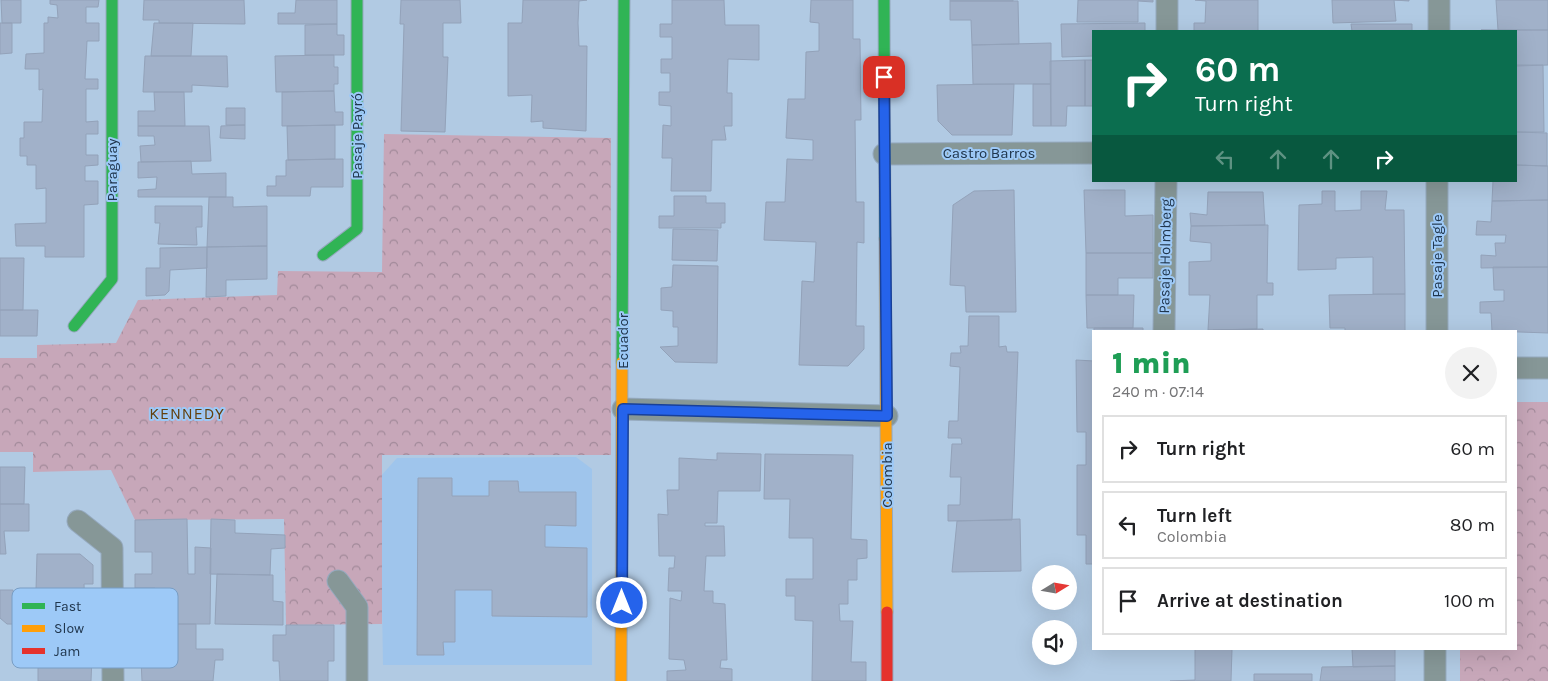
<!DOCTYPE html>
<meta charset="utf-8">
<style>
body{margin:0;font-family:Karla,sans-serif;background:#f2f2f2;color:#202124;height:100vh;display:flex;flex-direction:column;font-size:19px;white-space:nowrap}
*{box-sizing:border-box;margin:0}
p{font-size:16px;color:#757577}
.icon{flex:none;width:28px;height:28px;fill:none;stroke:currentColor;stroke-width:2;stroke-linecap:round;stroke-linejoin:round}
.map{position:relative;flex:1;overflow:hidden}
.details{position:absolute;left:1092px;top:330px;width:425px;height:320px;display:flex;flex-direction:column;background:#fff;border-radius:0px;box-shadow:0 5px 20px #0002}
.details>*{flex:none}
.hud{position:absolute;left:1092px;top:30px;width:425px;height:152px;border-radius:0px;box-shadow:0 5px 20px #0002;background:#0b6e4f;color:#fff;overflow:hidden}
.needle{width:32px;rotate:79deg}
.fabs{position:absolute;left:1032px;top:565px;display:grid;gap:10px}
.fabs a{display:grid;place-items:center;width:45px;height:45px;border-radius:50%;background:#fff;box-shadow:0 5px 20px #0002;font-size:25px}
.pin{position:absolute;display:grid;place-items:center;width:42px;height:42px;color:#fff;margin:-21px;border-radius:10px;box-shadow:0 2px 8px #0006}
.me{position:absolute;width:55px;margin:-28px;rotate:0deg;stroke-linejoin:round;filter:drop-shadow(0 0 4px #0008)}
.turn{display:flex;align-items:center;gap:18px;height:105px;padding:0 20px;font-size:22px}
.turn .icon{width:65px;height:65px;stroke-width:2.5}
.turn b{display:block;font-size:35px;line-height:42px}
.lanes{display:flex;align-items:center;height:48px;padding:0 20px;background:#0003;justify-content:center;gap:25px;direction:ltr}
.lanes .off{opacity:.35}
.round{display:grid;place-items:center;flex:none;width:52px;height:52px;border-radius:26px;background:#f2f2f2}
.head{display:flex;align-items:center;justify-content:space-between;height:85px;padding:0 20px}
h1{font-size:30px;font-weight:800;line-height:38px;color:#1e9e55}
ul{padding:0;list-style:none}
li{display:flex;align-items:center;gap:15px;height:68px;margin:0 10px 8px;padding:0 10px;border:2px solid #e0e0e0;border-radius:0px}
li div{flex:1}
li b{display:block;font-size:19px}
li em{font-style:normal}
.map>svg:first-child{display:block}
.built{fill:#9fc5ec}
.forest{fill:url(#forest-crowns)}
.building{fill:#a1b1c9;stroke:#93a2b9}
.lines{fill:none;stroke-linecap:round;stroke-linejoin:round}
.street-casing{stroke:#95a9be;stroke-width:23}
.fast-casing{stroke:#95a9be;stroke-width:13}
.slow-casing{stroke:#95a9be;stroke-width:13}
.jam-casing{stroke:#95a9be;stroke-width:13}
.street{stroke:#869797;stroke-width:21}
.fast{stroke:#30b455;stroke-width:11}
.slow{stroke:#ff9f0a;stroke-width:11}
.jam{stroke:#e5322d;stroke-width:11}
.route-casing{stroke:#184099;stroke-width:12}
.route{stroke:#2563eb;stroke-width:9}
.labels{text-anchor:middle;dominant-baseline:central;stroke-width:4;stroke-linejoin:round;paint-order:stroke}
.street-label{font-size:15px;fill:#20364d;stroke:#9dc9f7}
.neighbourhood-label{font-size:16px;letter-spacing:1px;fill:#64400e;stroke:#9dc9f7}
.key{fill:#9dc9f7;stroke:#789dc4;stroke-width:1}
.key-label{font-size:14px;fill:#20364d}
</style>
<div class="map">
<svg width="1548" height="681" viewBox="0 0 1548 681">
<defs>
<pattern id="forest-crowns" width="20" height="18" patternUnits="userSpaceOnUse" patternTransform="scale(1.25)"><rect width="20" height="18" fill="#c7a7b9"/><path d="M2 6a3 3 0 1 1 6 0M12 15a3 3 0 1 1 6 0" fill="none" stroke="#a18999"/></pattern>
</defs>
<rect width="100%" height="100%" fill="#b1cae3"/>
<path class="built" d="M576 457 592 469V665H383L380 477 397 458Z"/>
<path class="forest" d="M384 134 611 138V455H382V624L286 625 284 519 135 520 111 470 33 472V452H0V358H37V345L116 343 138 300 277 295 278 271 382 272Z
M1516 402H1548V681H1460V649H1516Z"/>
<path class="building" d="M1 0H21V23H2Z
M50 0H99L98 7H86V23H99V41H87L85 79H98V89H86V122L98 121V134H86V155H98V165L85 166V181H98V204L84 205V257H45V246H16L15 224 46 223V188L36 189V165H27V156H20V138H24V122H42L43 89 39 90V69H25L26 54 44 53V23H48V17L58 18 57 5 50 4Z
M144 0H244L245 24 159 23V20H143Z
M296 0H337V24H278V13H295Z
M401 0H460L461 23H443V57H448L445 132 401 131 404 24H400Z
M523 0H587L579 1 578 23 579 46H587L586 131 543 128V121L531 122 532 95 508 96V23H522Z
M672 0H724L725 25H759V60L728 59 727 93H732V126H724L726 140H712L711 191H671L672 158H662L663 125 671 126V106L659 105V92H670V73H661V59H672V37H660V24H672Z
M811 0H853V39H860L861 120H855L856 202H864V243L857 242 856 326H864V349L848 366 799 365 802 281 814 282 816 242 764 240 766 202H785L787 159 813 160V140L786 138 788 99H805L806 52 819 51V23L810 22Z
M950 0H1013V1H950Z
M1078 0H1153V2L1138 1V22H1077Z
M1195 0H1258V31H1194V23H1205L1206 1Z
M1332 0H1409V1L1394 0 1396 21 1333 23Z
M1496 0H1548V30H1498Z
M950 1H1018L1019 44 972 45 971 20H950Z
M0 23H12V53L0 54Z
M154 23H193L191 56H151Z
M1145 23V31H1094V56L1062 57 1061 24Z
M337 24V35H344V55H305V25Z
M1351 24H1412V31H1352Z
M1481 30H1548V65L1516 66V31Z
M1051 43V84H973L972 45Z
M334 55V67H338V84H334V91L276 92 275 56Z
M145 56H227L228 87 192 85V92H143Z
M1085 60H1094V106H1085Z
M1085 60V106H1067L1066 126H1051L1050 61Z
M1516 65H1543L1544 132H1516Z
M1014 84 1012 135H952L938 121 937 85Z
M1033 84H1051V126H1033Z
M334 91 335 112H343V125L282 126V92Z
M154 92H184L185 126H138V111H155Z
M226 108H245V125H226Z
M245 125V139L220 138 221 126Z
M335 125V159L288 160 287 126Z
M138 126H209L211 161 141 162 140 146 155 145 154 136H138Z
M1516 132 1547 133V166L1516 165Z
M343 159V187H311L310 196H267V186H276V176H286V160Z
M191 161 192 174 226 173V197H138V190L156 189 157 177 138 178V162Z
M1516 165 1548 166V200L1492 201 1493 181H1516Z
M1014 190 1016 312H966L965 286 950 285 953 205 974 191Z
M1084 190H1125V216L1153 215V253H1086Z
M1322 191H1335V211L1361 210V191H1387L1385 210H1404L1405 294H1373V257L1336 258V269L1298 270 1299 205 1322 204Z
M1208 192H1263L1265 225 1191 226 1190 213 1207 215Z
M674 196H706V203H725V223H721V228H659V216H674Z
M209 197H233V207L267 206V246L207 247Z
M1548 200V267L1481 268V255L1496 256 1495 243H1505L1506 235H1476L1477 221 1491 222 1492 201Z
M155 206H202V227H196L197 245 158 244 160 223H155Z
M1268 225 1267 283H1273V295H1257V329L1208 330 1210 295H1189V262L1211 261V243L1190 241 1191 226Z
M673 229 718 230 717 261 672 260Z
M267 246V279L226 280V296L206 297 207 247Z
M207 247V268L170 270 169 291 165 295 146 296V268H160V248Z
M1086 253H1153V278H1118V295H1086Z
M0 258H24L23 310H0Z
M673 265 718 266 717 363 675 362 660 347 678 346V327H673V311L661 310V288L672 287Z
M1493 267H1548V333L1492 331 1491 313H1480V302L1504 301V290H1494Z
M1405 294V331H1345V328H1330L1329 295Z
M1086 295H1134L1133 328H1087Z
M0 310H38L37 336H0Z
M969 316H999V347L1006 346 1007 352H1018L1012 520 948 521V505H960L961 477H950L952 444H962L961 438H948L949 421H958L960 367 950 366 951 353H961L960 346H968Z
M1094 328H1143V331H1094V564H1086V535H1077V465H1086V432H1077L1076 360 1094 361Z
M1263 329V331H1213V330Z
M717 453 761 454 760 491H718L717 523H705V526H724L725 556H706L704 591H713V603L725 604 727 660H721L720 668 732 669V681H667V671L686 670 684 660 669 659 670 598 681 601 682 591H668L669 568H674L675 556H659L658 514 668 515 667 490H679V458L717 460Z
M765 454 853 455 851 539 867 540V558L857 559V580H848V604H839L840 621H853L851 662H866V681H812L813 621 795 620V596H786V579H813V538H789L790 499H764Z
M0 467H25L24 504H0Z
M418 478H452V496H489V481H518L519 492H576V526L545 525V547L587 548V617L492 616V590H455V642H443L444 655H417Z
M0 504H29V531H4L6 554H0Z
M187 519 188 574H195V547L211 548 210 624H164V596H154L155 588H135V574H152V552H135V520Z
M211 519 235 520V533L285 535V548L271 549 270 575 210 574Z
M1020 519 1021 571 952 572 957 521Z
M37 554H80L93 565V584H84L85 610H96L97 625 7 624 0 618V590H13L16 612H41L43 590H36Z
M217 574 273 575V601L283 602V625L215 624Z
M164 624H196V649H223V660H215L213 681H142L141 660H146V627H163Z
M286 625H334V661H328V681H280L279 661H273V635H286Z
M1195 649H1232L1231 681H1170L1195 680Z
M1352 649H1395V666L1353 667Z
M38 656 92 657 91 681H38Z
M1395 666V681H1320L1322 667Z
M1254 674H1312V681H1254Z"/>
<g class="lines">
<g class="street-casing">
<path id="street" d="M1167 31V0
M1439 31V0
M884 154 1094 153
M1164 331 1166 181
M1437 331V181
M1516 368H1548
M623 409 887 416
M78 521 112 548 113 681
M338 581 357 607V681
M1435 681V649"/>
</g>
<g class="fast-casing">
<path id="fast" d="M884 0 885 239
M323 255 357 229V0
M74 326 112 279V0
M622 362 624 0"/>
</g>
<g class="slow-casing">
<path id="slow" d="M885 239 887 612
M621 681 622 362"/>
</g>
<g class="jam-casing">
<path id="jam" d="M887 612V681"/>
</g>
<use href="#street" class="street"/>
<use href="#fast" class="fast"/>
<use href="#slow" class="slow"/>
<use href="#jam" class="jam"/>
</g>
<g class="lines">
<g class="route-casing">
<path id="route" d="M622 603 623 409 887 416 884 77"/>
</g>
<use href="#route" class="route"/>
</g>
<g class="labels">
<g class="street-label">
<text transform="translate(357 136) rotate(-90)">Pasaje Payró</text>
<text x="989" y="153">Castro Barros</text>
<text transform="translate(112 170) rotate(-90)">Paraguay</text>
<text transform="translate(1165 256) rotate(-89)">Pasaje Holmberg</text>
<text transform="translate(1437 256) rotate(-90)">Pasaje Tagle</text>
<text transform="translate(623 341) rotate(-90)">Ecuador</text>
<text transform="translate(887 475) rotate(-90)">Colombia</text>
</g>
<g class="neighbourhood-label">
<text x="187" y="413">KENNEDY</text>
</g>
</g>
<rect x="12" y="588" width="166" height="80" rx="8" class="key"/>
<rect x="22" y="603" width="23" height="6" fill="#30b455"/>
<rect x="22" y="625" width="23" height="7" fill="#ff9f0a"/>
<rect x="22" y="648" width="23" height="6" fill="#e5322d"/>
<g class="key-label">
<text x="54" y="611">Fast</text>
<text x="54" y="633">Slow</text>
<text x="54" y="656">Jam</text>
</g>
</svg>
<div class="fabs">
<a><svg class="needle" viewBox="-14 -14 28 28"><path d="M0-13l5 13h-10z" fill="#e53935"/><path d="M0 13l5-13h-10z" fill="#757577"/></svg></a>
<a><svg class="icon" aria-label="sound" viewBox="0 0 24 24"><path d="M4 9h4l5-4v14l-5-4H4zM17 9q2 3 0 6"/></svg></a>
</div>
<div class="pin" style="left:884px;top:77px;background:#d93025"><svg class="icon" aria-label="arrive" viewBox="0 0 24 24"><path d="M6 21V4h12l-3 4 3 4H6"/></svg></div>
<svg class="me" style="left:622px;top:603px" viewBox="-20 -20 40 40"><circle r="17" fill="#2563eb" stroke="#fff" stroke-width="3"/><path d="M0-11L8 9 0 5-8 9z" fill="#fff"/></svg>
<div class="hud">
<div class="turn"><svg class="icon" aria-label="right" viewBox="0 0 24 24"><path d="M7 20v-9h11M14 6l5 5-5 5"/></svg><div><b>60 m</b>Turn right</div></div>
<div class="lanes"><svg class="icon off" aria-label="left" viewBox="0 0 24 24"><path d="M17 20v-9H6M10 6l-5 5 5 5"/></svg><svg class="icon off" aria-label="ahead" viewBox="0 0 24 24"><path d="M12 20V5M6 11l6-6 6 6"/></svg><svg class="icon off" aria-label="ahead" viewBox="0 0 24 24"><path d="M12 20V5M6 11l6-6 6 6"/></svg><svg class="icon" aria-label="right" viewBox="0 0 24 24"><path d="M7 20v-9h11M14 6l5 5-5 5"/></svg></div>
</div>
<section class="details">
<div class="head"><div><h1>1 min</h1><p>240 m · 07:14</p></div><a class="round"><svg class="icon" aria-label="close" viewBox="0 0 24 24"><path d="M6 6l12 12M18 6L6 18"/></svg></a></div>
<ul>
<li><svg class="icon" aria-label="right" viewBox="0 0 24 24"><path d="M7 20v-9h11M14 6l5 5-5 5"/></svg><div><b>Turn right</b></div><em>60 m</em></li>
<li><svg class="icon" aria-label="left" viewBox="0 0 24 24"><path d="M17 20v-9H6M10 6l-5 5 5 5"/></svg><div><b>Turn left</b><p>Colombia</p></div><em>80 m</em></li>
<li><svg class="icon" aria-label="arrive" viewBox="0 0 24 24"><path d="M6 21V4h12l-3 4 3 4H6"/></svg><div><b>Arrive at destination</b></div><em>100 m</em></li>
</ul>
</section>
</div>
